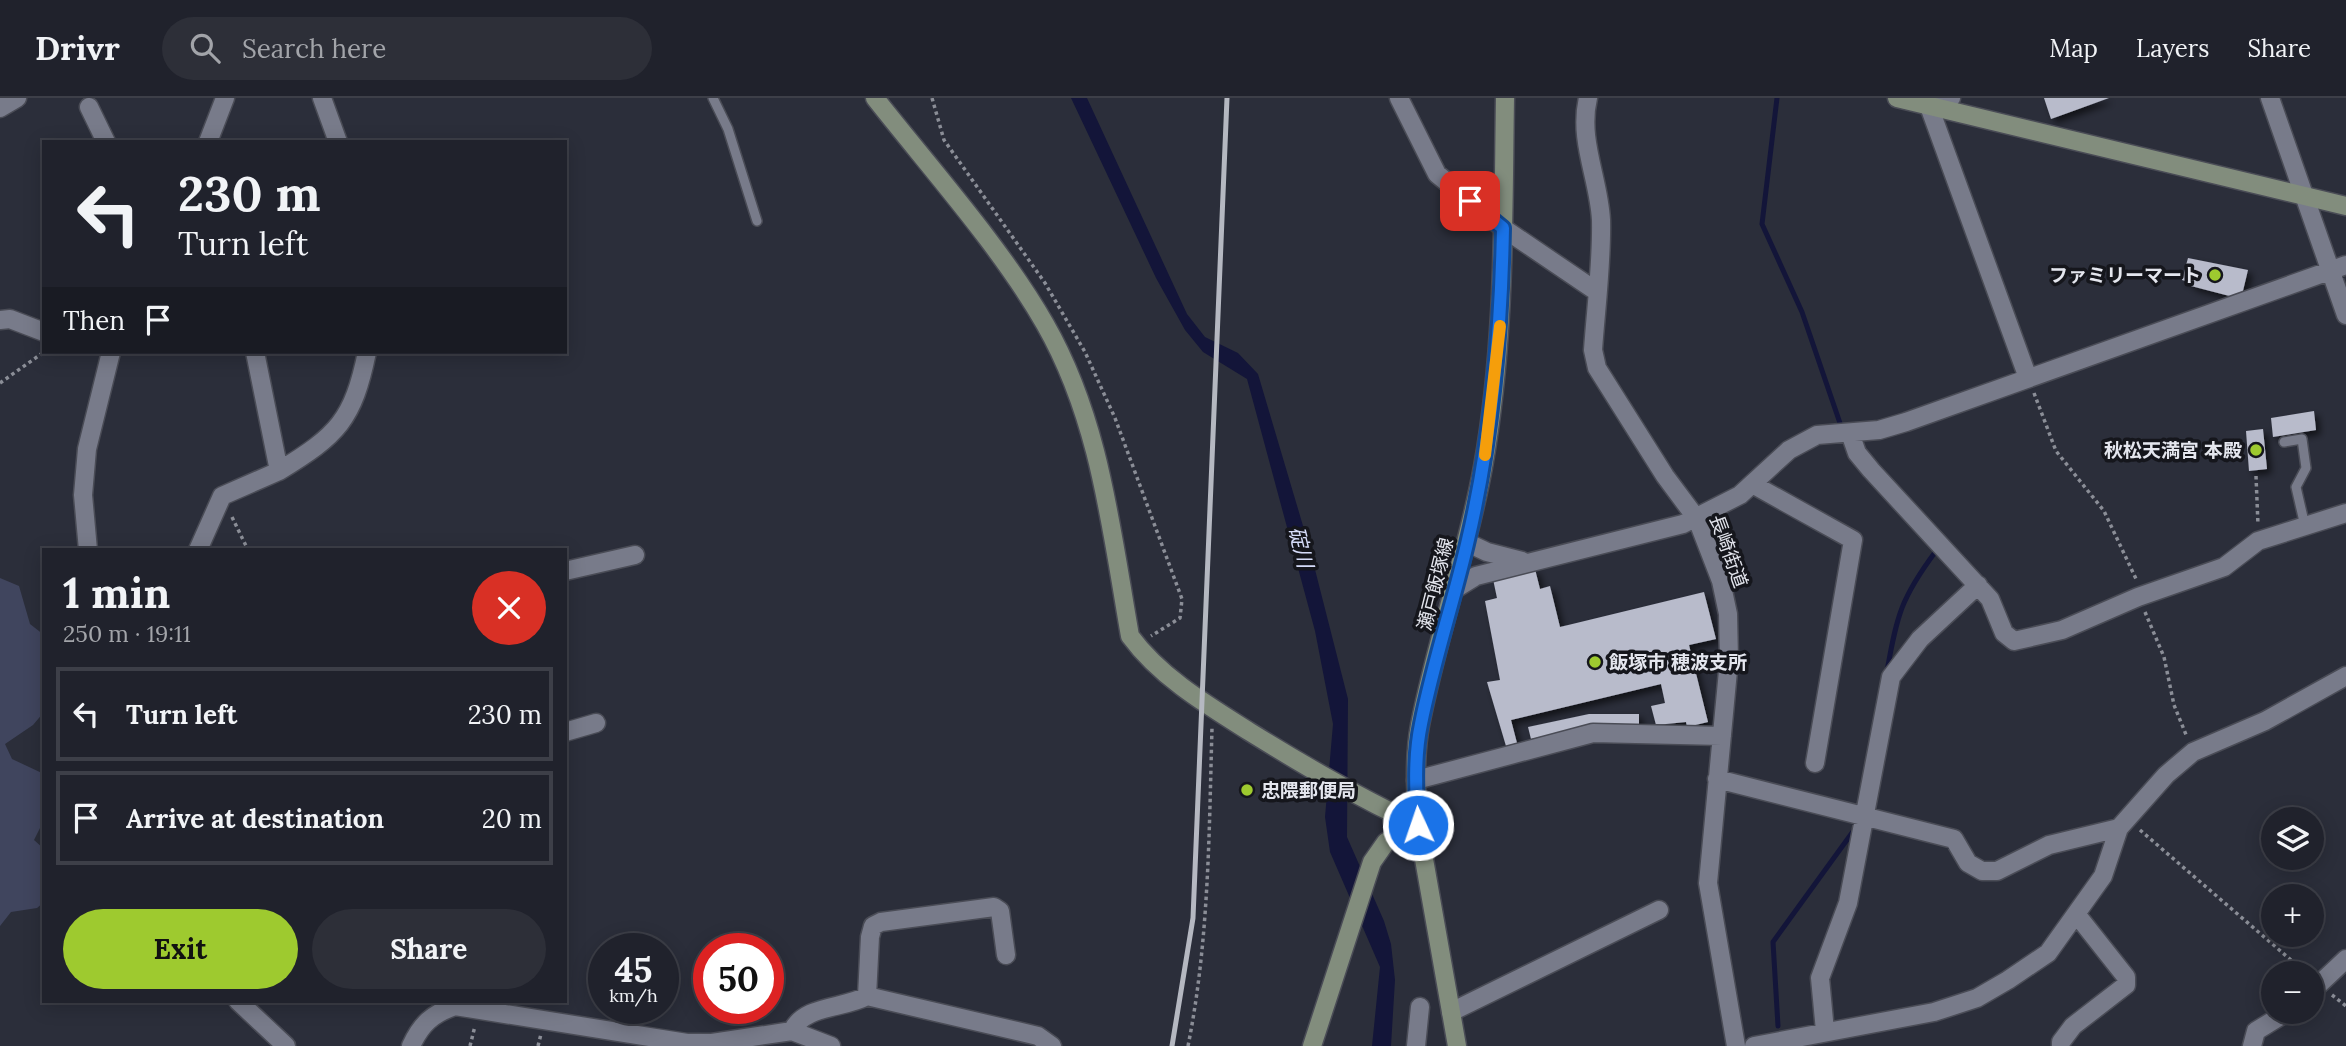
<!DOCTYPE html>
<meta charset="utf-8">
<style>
body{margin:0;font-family:Lora,"Noto Sans JP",serif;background:#2d2f38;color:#f1f3f6;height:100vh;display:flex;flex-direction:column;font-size:26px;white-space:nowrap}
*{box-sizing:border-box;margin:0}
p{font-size:23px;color:#a2a4a9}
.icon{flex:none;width:38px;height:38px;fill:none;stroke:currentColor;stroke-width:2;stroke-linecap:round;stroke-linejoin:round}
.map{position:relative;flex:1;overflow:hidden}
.side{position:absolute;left:42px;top:450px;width:525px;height:455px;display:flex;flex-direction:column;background:#20222c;border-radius:0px;box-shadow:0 4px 18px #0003,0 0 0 2px #3d3f48}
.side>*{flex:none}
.banner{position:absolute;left:42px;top:42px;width:525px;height:214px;border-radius:0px;box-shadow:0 4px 18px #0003,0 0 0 2px #3d3f48;background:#20222c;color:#f1f3f6;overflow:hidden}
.tools{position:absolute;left:2261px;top:709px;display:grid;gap:14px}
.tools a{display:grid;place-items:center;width:63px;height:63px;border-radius:50%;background:#20222c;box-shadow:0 4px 18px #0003,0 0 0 2px #3d3f48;font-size:35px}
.speed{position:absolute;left:588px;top:835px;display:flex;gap:14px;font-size:35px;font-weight:700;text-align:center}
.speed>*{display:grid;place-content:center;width:91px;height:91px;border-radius:50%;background:#20222c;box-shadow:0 4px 18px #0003,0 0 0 2px #3d3f48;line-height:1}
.speed small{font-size:18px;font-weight:400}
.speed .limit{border:10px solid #d22;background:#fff;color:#111}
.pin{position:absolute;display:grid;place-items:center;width:60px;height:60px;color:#fff;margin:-30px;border-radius:14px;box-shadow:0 4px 10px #0006}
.me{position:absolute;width:77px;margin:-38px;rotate:357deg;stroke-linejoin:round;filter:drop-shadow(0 0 5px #0008)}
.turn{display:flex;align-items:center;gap:24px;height:147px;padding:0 21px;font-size:32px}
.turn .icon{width:91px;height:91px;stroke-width:2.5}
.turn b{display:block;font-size:49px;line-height:60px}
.then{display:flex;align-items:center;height:66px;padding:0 21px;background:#0003;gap:14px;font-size:26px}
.round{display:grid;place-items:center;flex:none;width:74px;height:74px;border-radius:37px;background:#2d2f38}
.headline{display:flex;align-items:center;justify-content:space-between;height:119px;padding:0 21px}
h1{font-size:42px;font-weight:700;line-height:52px}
.action{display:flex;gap:14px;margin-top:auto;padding:14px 21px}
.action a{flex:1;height:80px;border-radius:42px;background:#9eca2f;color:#111;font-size:28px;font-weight:700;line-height:80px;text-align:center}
.action a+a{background:#2d2f38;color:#f1f3f6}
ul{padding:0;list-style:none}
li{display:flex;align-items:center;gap:21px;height:94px;margin:0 14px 10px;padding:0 7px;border:4px solid #3d3f48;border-radius:0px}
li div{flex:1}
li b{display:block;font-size:26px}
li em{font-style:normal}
header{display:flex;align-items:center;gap:42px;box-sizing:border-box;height:98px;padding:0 35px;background:#20222c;border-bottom:2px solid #3d3f48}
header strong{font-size:33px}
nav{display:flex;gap:38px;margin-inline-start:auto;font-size:24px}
.search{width:490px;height:63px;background:#2d2f38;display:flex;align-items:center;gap:18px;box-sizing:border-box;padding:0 24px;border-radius:38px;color:#a2a4a9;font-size:26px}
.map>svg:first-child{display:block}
.green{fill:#40455e}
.water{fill:#131539}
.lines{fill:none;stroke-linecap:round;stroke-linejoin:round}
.stream{stroke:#131539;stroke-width:5}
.building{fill:#b8bbcb;filter:url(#shadow)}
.lane-casing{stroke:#4a4c56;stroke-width:12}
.street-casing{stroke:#4a4c56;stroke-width:21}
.secondary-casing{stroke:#4a4c56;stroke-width:21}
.path{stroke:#8b8e97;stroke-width:3.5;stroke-dasharray:3.5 3.5;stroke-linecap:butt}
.lane{stroke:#787b8a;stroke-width:9}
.street{stroke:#787b8a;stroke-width:18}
.secondary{stroke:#828d7d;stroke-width:18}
.rail{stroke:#b5b8c1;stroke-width:5}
.route-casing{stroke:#114b97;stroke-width:18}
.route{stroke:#1a73e8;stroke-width:12}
.slow{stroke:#f59e0b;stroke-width:12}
.poi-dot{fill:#9eca2f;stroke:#15161c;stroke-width:2.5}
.labels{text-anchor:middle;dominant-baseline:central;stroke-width:7;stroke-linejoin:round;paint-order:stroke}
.poi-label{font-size:19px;font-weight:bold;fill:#e4e6ee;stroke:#15161c;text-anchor:end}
.street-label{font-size:19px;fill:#e4e6ee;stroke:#15161c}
.water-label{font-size:21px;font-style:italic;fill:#d5dbf8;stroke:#15161c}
</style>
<header>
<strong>Drivr</strong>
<div class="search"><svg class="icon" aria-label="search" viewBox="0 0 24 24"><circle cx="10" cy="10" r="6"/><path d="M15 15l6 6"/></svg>Search here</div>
<nav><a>Map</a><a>Layers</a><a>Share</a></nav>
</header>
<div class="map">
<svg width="2346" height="948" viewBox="0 0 2346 948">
<defs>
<filter id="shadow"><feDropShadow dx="4.5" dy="4.5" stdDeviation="3.5" flood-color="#0009"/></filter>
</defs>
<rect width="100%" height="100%" fill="#2b2e3a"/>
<path class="green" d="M0 480 19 488 30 526 44 537V614L33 627 5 646 12 661 44 676V722L34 742 44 751V804L37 810 11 814 0 828Z"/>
<path class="water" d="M1071 0H1087L1187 216 1205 239 1238 255 1258 276 1309 448 1348 601 1347 739 1384 823 1391 846 1395 882 1391 948H1372L1380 869 1330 754 1325 719 1333 626 1315 533 1247 281 1203 254 1185 232 1156 180Z"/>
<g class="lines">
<path class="stream" d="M1777 0 1762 126 1802 214 1842 331
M1887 573C1897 517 1901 500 1936 453L1933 450
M1778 928 1773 844 1857 728"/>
</g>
<path class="building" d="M2044 0H2109L2051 21Z
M2188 160 2248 172 2241 201 2191 188 2192 185 2182 182Z
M2314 313 2316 332 2273 339 2271 320Z
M2263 331 2267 371 2249 373 2246 333Z
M1535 471 1540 491 1550 488 1560 529 1704 494 1716 541 1689 547 1708 624 1687 629 1686 624 1656 627 1651 608 1665 605 1661 586 1511 622 1517 645 1506 648 1487 584 1500 582 1485 503 1497 500 1493 481Z
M1589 616H1639V629H1588L1531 641 1528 629Z"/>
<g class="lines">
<g class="lane-casing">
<path id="lane" d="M713 0 728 31 757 123
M2284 344 2302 341 2306 370 2296 389 2305 428"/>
</g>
<g class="street-casing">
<path id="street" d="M322 0 338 44
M1399 0 1437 76 1503 130 1596 193
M1588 0C1578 42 1599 81 1601 122 1602 165 1596 209 1593 252L1597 270 1665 378 1697 421 1721 483 1728 516 1729 562 1708 785 1736 948
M1926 0 2028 280
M2270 0 2346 217
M1929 8 1951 0
M89 9 106 44
M0 10 17 0
M208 44 225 0
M0 222 10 221 44 234
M1850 335 1857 355 1871 372 1990 501 2004 535 2014 543 2062 532 2138 499 2224 469 2258 443 2346 415
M279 373C338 337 353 322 367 254
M1754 387 1853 442 1815 665
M1468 445 1487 454 1522 463
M88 452 83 397 87 351 111 254
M198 452 222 398 279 373 255 254
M565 473 635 457
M1455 491 1476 478 1683 426 1740 397 1789 352 1817 337 1879 332 1906 324 2346 167
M565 634 596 625
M1717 681 1954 741 1968 765 1982 773H1997L2049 747 2119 730
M1416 682 1593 635 1722 638
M2312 893 2346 861
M867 898 1038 938 1052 948
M238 903 286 948
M1451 914 1659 812
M792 933C804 907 843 911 867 898L870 839 873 828 881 824 994 809 1000 813 1006 857
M1825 933 1820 880 1848 805 1891 579 1920 541 1978 487
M411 948C421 926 432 916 455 908L687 945H712L792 933 831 948
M1416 948 1420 909
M1754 948 1934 914 1977 900 2008 882 2048 855 2103 778 2119 730 2166 677 2193 654 2265 623 2346 578
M2061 948V944L2073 928 2126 887V879L2077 817
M2252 948 2256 933 2287 914"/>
</g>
<g class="secondary-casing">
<path id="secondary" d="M875 0C930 70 1001 149 1045 226 1100 322 1111 431 1130 538 1160 579 1207 607 1250 634 1305 668 1359 700 1418 727L1457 948
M1897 0 2346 108
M1312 948 1372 764 1386 744 1418 727C1416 694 1414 659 1420 627 1437 540 1467 456 1483 369 1505 247 1503 124 1505 0"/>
</g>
<path class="path" d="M932 0 944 42 1045 185 1085 254 1115 320 1182 501 1180 520 1151 538
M0 285 44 254
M2034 295 2056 353 2104 413 2137 483
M2256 378 2258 427
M232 419 248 452
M2145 514 2164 559 2174 607 2187 639
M2140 732 2306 875
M2332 897 2346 908
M470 948 475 928
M538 948 541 936
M1188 948C1209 843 1209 736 1212 630"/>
<use href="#lane" class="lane"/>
<use href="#street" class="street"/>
<use href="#secondary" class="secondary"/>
<path class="rail" d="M1172 948 1193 820 1227 0"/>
</g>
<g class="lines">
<g class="route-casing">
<path id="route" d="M1418 727C1416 694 1414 659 1421 626 1433 565 1453 506 1467 446 1492 342 1501 236 1503 130L1470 103"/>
</g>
<use href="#route" class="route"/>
<path class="slow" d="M1485 357 1500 228"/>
</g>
<g class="poi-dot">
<circle cx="2215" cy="177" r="7"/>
<circle cx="2256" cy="352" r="7"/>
<circle cx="1595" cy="564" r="7"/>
<circle cx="1247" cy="692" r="7"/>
</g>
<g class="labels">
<g class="poi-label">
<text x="2201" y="177">ファミリーマート</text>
<text x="2242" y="352">秋松天満宮 本殿</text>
<text x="1609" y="564" text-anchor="start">飯塚市 穂波支所</text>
<text x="1261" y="692" text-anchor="start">忠隈郵便局</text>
</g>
<g class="street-label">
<text transform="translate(1729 453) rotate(70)">長崎街道</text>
<text transform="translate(1435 486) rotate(-76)">瀬戸飯塚線</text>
</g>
<g class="water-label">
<text transform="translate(1301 449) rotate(76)">碇川</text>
</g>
</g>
</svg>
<div class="tools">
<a><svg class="icon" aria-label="layers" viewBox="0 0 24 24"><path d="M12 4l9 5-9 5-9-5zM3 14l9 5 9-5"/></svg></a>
<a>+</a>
<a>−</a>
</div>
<div class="speed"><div>45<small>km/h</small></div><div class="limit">50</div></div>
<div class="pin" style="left:1470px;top:103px;background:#d93025"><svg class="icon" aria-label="arrive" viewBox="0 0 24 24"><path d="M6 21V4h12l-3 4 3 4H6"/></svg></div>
<svg class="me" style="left:1418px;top:727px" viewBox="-20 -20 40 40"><circle r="17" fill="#1a73e8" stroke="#fff" stroke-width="3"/><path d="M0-11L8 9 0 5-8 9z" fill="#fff"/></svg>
<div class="banner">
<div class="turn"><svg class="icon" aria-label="left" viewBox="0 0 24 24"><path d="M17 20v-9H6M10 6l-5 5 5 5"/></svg><div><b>230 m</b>Turn left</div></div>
<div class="then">Then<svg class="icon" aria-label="arrive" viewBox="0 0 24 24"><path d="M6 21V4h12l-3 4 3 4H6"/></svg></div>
</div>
<section class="side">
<div class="headline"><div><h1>1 min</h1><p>250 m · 19:11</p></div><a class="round" style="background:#d93025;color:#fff"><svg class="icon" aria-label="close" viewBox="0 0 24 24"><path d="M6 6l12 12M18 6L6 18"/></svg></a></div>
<ul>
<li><svg class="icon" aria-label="left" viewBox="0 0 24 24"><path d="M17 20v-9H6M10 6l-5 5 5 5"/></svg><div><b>Turn left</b></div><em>230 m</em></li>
<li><svg class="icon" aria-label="arrive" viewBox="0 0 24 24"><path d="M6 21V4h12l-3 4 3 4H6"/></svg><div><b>Arrive at destination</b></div><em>20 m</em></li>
</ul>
<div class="action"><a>Exit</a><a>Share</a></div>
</section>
</div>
